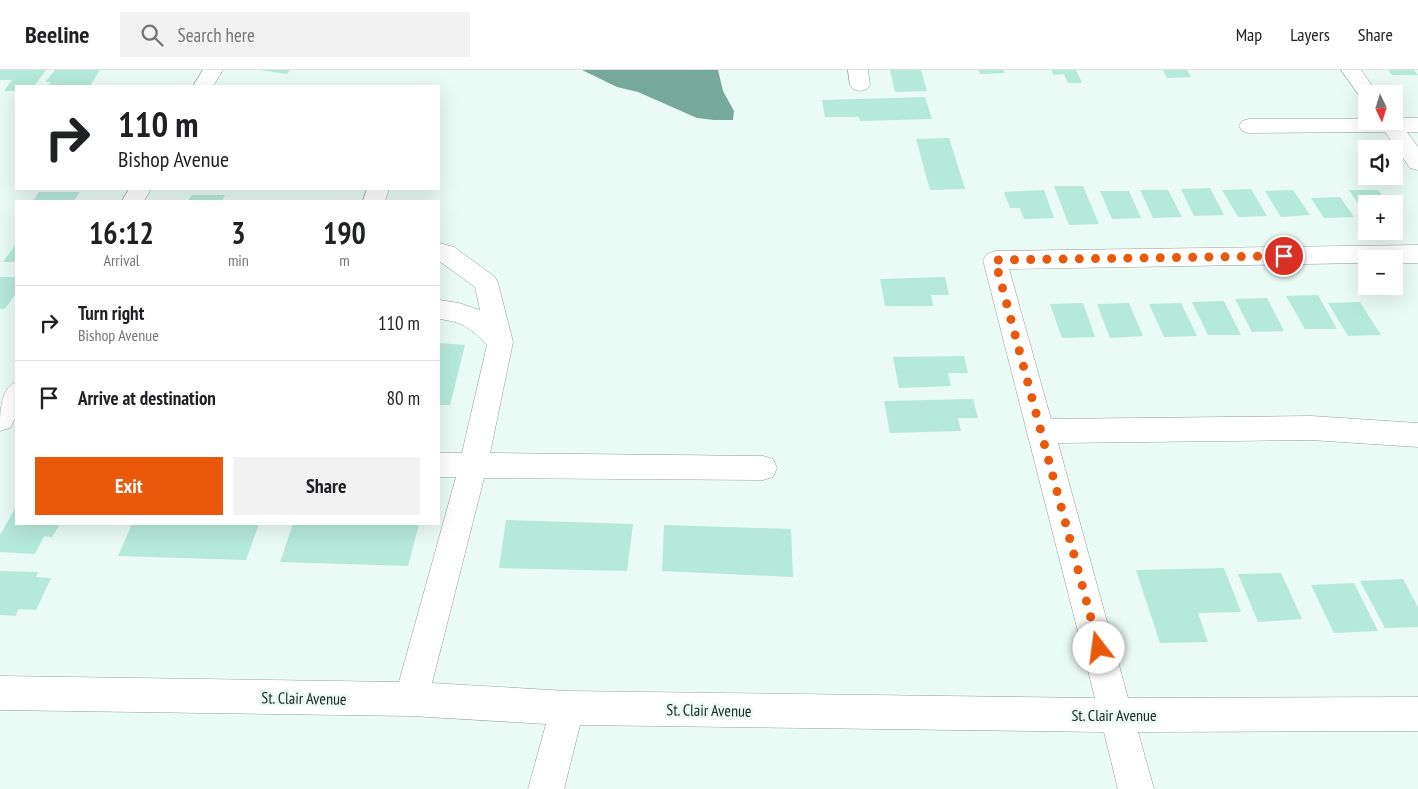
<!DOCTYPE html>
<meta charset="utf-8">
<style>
body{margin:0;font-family:"PT Sans Narrow",sans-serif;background:#f2f2f2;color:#202124;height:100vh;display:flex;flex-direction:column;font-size:19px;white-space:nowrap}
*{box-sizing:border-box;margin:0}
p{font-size:16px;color:#757577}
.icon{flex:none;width:28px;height:28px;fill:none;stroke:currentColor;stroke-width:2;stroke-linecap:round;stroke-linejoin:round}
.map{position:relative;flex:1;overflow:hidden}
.side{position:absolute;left:15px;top:130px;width:425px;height:325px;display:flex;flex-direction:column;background:#fff;border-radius:0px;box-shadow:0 5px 20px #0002}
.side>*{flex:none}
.top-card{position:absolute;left:15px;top:15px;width:425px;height:105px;border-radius:0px;box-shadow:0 5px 20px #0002;background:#fff;color:#202124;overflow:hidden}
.needle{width:32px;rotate:176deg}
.tools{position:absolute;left:1358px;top:15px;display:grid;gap:10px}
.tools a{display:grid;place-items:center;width:45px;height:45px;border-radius:0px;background:#fff;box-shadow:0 5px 20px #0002;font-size:25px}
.pin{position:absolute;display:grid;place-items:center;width:42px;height:42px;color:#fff;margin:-21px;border:2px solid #fff;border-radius:50%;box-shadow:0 1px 5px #0007}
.me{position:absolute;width:55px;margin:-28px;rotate:345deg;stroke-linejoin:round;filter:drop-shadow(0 0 4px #0008)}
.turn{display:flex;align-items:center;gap:18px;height:105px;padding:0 20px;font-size:22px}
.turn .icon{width:65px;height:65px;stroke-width:2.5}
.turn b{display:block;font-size:35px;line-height:42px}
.eta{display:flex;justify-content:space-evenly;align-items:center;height:85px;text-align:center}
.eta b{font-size:30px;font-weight:600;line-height:35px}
.button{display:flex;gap:10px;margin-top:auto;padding:10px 20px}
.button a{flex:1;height:58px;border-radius:0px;background:#ea580c;color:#fff;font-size:20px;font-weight:600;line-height:58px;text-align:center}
.button a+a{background:#f2f2f2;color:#202124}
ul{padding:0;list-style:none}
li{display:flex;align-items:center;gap:15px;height:75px;padding:0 20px;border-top:1px solid #e0e0e0}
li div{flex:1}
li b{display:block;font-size:19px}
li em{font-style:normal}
header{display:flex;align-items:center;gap:30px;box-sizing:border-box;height:70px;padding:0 25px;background:#fff;border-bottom:1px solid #e0e0e0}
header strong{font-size:24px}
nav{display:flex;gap:28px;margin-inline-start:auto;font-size:18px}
.search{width:350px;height:45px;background:#f2f2f2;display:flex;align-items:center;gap:12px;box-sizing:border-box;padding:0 18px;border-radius:0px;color:#757577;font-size:19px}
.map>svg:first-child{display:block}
.water{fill:#77a99a}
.building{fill:#b5e9da}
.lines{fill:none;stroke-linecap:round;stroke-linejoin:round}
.minor-casing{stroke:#909f9a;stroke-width:1}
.minor{fill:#fff;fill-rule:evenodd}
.route{stroke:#ea580c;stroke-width:9;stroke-dasharray:0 16.2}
.labels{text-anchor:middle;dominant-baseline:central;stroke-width:5;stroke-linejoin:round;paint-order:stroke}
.near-street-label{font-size:16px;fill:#222826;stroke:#eafaf5}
</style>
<header>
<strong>Beeline</strong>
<div class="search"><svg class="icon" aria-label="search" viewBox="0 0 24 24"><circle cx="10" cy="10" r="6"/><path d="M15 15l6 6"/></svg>Search here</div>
<nav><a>Map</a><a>Layers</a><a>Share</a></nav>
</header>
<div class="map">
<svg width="1418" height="719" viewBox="0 0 1418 719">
<rect width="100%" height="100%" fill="#eafaf5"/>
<path class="water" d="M582 0H718L723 21 734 41 733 50H714L697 48 638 22 617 17Z"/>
<path class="building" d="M0 0H46L34 16H16V21H4L12 10H0Z
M55 0H100L90 16H47L51 12H45Z
M260 0H290L287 4Z
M890 0H921L927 21 895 22Z
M979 0H1003L1005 3 980 4Z
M1052 0H1076L1082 13H1068L1064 4 1053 5Z
M1163 0H1187L1191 7 1167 8Z
M1388 0H1414L1418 5H1392Z
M925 27 932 49 860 51 859 47H825L822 30Z
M949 68 965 119 930 120 916 69Z
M1054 116H1083L1099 154 1069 155Z
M1210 118 1224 145 1194 146 1181 119Z
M1251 119 1267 146 1238 147 1222 120Z
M1044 120 1054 148 1024 149 1020 138H1010L1004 122Z
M1140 120H1168L1182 147 1153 148Z
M1293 120 1310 145 1281 147 1265 121Z
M1349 120H1378L1388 134H1366V146Z
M1100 121H1129L1141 148 1112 149Z
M39 122H80L74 131H33Z
M192 125H225L222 131H188Z
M1340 127 1354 147 1324 148 1311 128Z
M16 174V192H3Z
M0 207H16V226H14L5 239H0Z
M945 207 949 225H931L933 236H885L880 209Z
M1318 225 1337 259H1305L1286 226Z
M1267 228 1284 261 1252 262 1235 229Z
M1224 231 1241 265H1208L1192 232Z
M1360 232 1381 265 1348 266 1328 233Z
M1083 233 1095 267 1062 268 1050 234Z
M1129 233 1143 266 1110 268 1097 234Z
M1181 233 1197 266 1164 267 1149 234Z
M439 273 465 275 450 335H439Z
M964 286 968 303H948L951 316 899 318 893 287Z
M973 329 978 348H958L961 361 890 363 884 331Z
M16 437V454H60L52 467 44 466 35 484 0 482V465Z
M506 450 633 454 627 501 499 498Z
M132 454H259L246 490 118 486Z
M293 454H419L408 496 280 492Z
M664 455 791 459 793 507 662 501Z
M1224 498 1241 542 1198 543 1208 572 1160 573 1136 500Z
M0 501 38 502 36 507 51 508 36 540 18 539 16 546 0 545Z
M1281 503 1302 549 1258 552 1238 504Z
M1403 509 1418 537V557L1385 558 1360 511Z
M1354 513 1378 561 1334 563 1311 515Z"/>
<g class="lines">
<g class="minor-casing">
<path id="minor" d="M203 0H223L213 16H193Z
M848 0H868L870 15 867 19 860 21 853 19 850 15Z
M1341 0H1361L1378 24H1366V30L1361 28Z
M1394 46 1397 48H1418V62H1407L1418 77V100L1410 98 1385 62 1249 63 1242 61 1239 56 1242 51 1249 49H1366V51H1394Z
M129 119H151L144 131H122Z
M367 119H389L385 131H363Z
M439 173 454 177 495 207 498 213 513 272 490 383 763 386 773 389 777 398 773 407 763 410 484 408 432 613 567 621 1095 628 983 190 987 184 995 181 1418 175V193H1394V189H1366V193L1009 199 1051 349 1311 346 1418 353V377L1311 370 1058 373 1128 628 1418 627V661L1138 662 1154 719H1118L1104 662 580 655 564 719H528L546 654 411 646 0 640V606L399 612 456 407H439V383H462L487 275C470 257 462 252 439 249V230L459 233 480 240 475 217 439 191Z
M16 312V347L10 358 0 361C0 342 0 319 16 312Z"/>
</g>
<use href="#minor" class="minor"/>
</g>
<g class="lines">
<path class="route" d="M1099 578 995 190 1284 186"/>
</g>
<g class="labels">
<g class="near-street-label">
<text transform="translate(304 628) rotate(1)">St. Clair Avenue</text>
<text transform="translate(709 640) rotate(1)">St. Clair Avenue</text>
<text x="1114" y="645">St. Clair Avenue</text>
</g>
</g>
</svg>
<div class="tools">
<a><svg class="needle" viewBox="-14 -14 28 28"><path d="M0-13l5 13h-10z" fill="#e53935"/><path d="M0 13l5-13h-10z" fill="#757577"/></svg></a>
<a><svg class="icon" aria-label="sound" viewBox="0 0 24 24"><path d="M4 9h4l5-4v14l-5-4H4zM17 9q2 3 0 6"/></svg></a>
<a>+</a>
<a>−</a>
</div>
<div class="pin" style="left:1284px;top:186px;background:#d93025"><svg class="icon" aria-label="arrive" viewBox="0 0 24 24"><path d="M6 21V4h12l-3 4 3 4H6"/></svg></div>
<svg class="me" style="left:1099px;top:578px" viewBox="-20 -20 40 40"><circle r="19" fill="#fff"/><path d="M0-13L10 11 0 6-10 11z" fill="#ea580c"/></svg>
<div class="top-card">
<div class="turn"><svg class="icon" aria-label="right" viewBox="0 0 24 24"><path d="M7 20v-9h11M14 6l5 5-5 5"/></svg><div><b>110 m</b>Bishop Avenue</div></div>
</div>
<section class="side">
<div class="eta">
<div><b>16:12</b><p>Arrival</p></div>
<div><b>3</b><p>min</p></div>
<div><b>190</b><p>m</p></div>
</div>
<ul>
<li><svg class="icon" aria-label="right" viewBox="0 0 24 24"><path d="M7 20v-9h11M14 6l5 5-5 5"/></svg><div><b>Turn right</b><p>Bishop Avenue</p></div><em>110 m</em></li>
<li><svg class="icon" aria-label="arrive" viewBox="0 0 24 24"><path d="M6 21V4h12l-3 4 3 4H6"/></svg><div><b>Arrive at destination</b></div><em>80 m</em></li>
</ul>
<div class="button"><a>Exit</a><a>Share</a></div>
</section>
</div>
